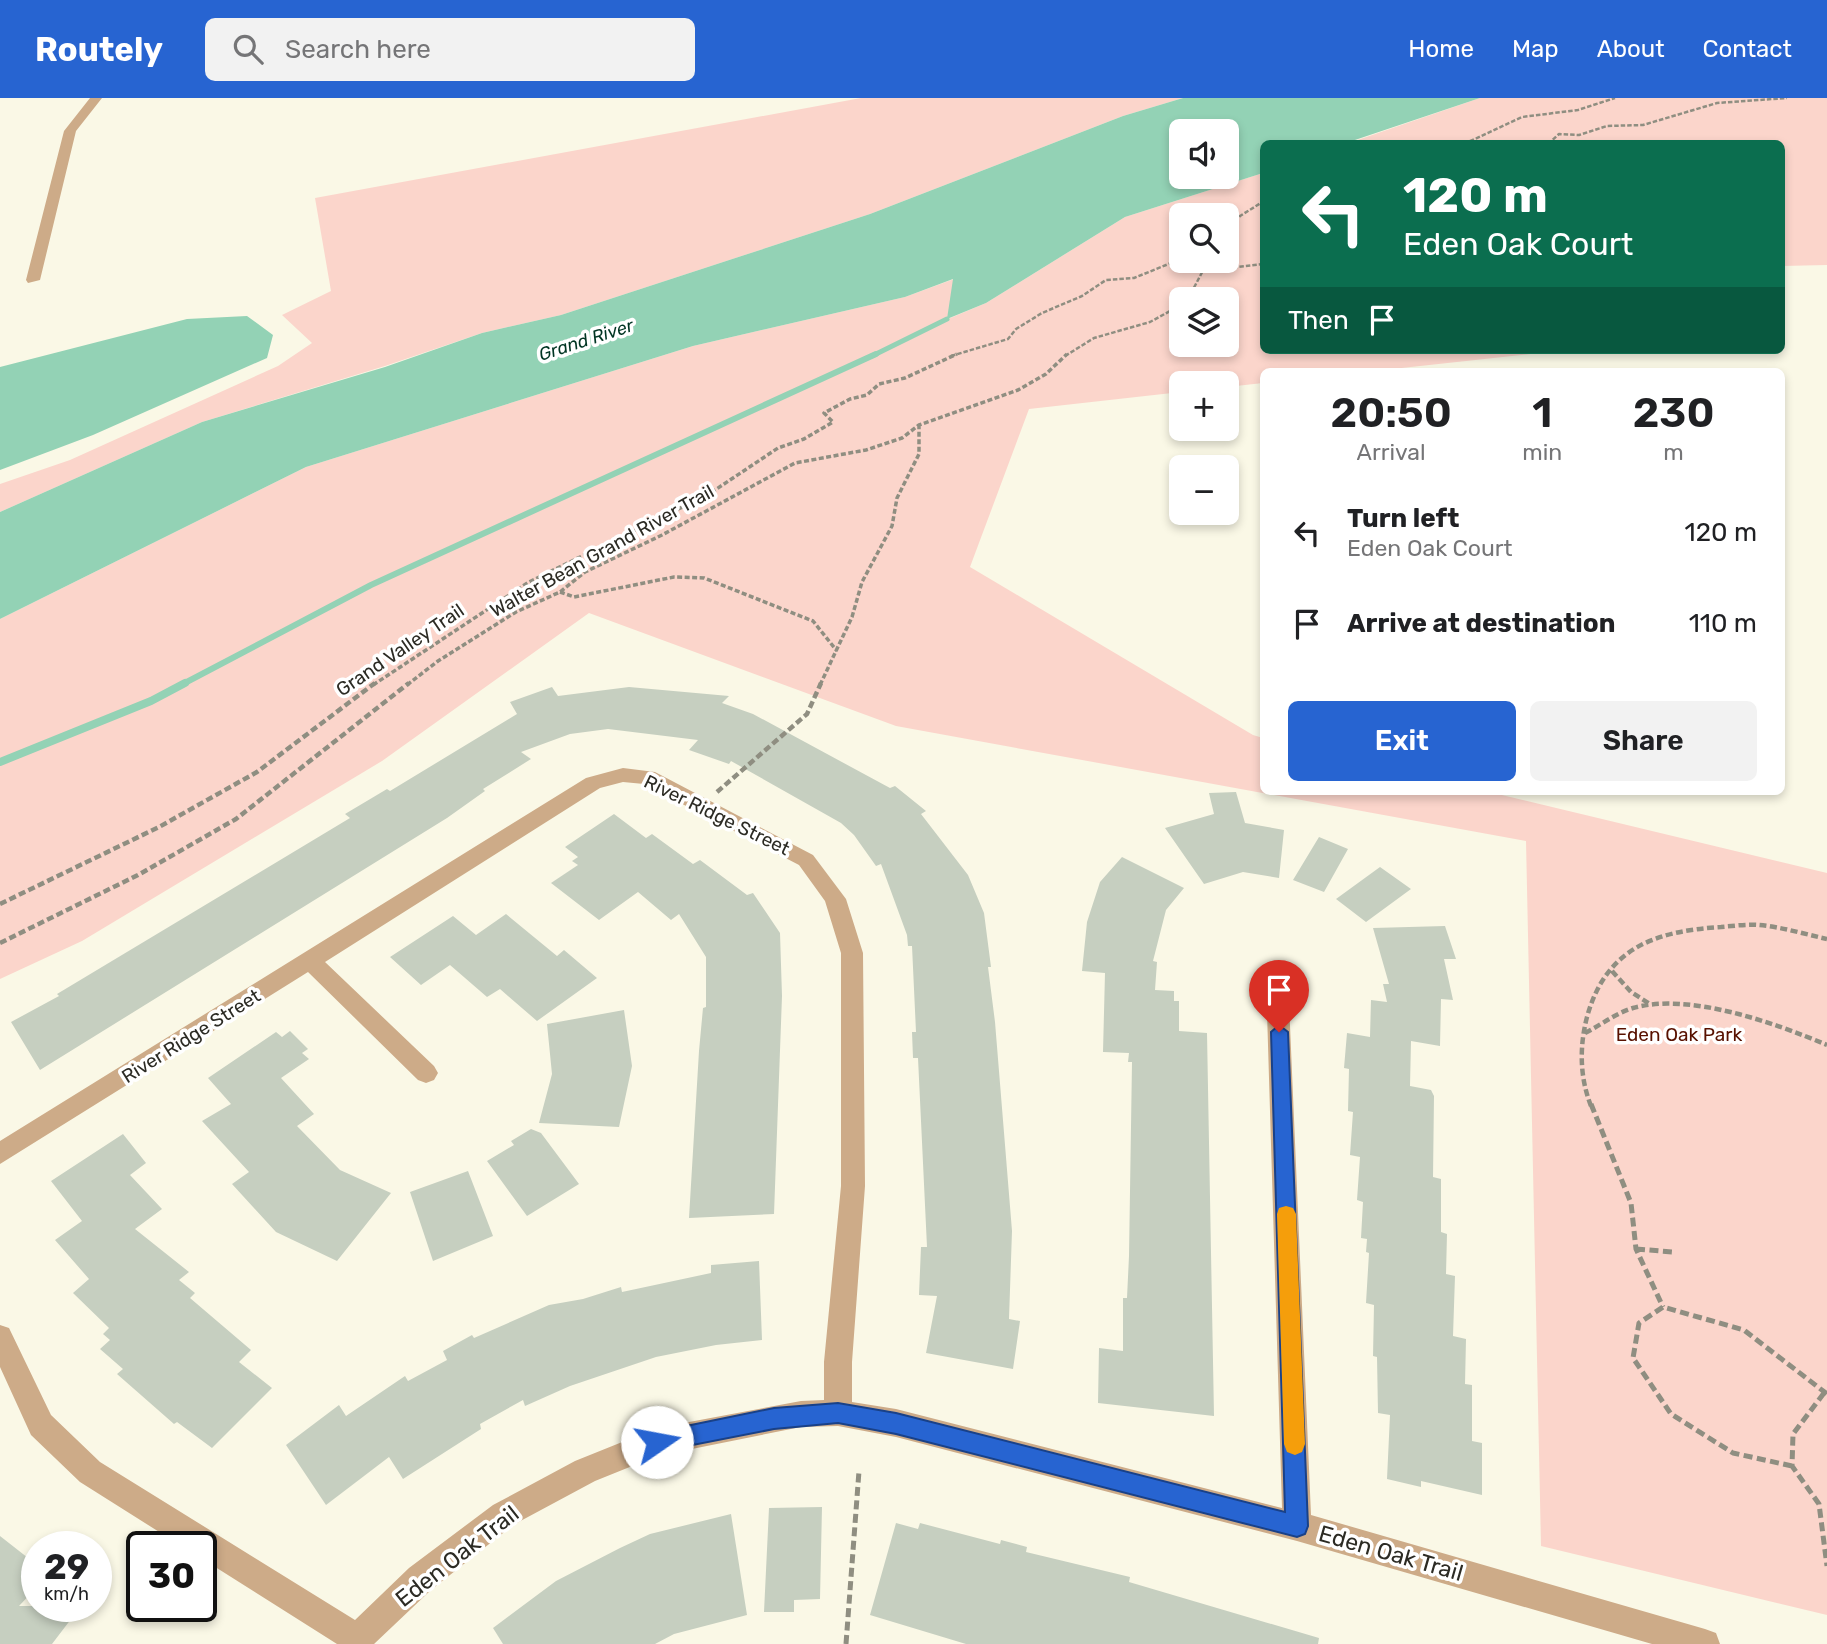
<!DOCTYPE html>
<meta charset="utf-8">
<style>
body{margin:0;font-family:Rubik,sans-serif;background:#f2f2f2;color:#202124;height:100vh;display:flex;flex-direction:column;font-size:26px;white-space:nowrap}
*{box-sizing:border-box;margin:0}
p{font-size:23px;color:#757577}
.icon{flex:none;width:38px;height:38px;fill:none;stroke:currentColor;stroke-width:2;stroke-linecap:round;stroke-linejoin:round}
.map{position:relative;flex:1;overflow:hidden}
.sheet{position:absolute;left:1260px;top:270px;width:525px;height:427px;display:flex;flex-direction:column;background:#fff;border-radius:10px;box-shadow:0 4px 10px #0003}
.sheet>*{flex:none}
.guide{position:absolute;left:1260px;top:42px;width:525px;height:214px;border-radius:10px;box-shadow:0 4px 10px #0003;background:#0b6e4f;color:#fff;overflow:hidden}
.fabs{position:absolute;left:1169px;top:21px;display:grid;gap:14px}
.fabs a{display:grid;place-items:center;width:70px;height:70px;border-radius:10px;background:#fff;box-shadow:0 4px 10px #0003;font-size:35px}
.speed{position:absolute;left:21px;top:1433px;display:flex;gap:14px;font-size:35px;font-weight:700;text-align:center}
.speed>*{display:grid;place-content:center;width:91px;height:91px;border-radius:50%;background:#fff;box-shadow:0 4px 10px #0003;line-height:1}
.speed small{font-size:18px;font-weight:400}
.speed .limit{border:4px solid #111;border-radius:10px;background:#fff;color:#111}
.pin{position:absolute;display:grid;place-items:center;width:60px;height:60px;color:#fff;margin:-72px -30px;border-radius:50% 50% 50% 0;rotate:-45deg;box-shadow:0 0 7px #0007}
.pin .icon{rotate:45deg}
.me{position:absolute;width:77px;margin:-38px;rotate:78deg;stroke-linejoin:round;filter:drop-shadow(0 0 5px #0008)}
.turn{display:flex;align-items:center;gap:24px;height:147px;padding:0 28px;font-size:32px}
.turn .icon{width:91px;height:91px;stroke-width:2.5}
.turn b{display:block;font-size:49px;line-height:60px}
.then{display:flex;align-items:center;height:66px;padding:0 28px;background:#0003;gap:14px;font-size:26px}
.eta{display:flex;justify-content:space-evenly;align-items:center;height:119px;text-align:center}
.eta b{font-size:42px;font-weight:600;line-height:49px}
.action{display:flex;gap:14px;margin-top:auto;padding:14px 28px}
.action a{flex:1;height:80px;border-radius:10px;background:#2764d1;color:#fff;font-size:28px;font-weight:600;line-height:80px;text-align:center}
.action a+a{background:#f2f2f2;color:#202124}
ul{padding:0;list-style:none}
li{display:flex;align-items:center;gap:21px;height:91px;padding:0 28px}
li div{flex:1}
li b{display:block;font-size:26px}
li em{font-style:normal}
header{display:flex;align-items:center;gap:42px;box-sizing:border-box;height:98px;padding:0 35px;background:#2764d1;color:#fff}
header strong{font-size:33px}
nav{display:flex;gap:38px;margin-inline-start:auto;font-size:24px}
.search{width:490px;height:63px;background:#f2f2f2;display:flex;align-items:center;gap:18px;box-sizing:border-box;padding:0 24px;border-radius:10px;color:#757577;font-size:26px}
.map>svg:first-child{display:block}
.green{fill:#fbd5cb;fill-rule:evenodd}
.water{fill:#93d2b5;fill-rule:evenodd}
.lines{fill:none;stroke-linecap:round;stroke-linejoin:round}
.stream-far2{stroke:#93d2b5;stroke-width:5}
.stream-far1{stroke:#93d2b5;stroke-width:6}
.stream{stroke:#93d2b5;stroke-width:8}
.building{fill:#c6cfc0}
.path-far3{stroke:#8f8e81;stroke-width:2.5;stroke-dasharray:4.5 2;stroke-linecap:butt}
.path-far2{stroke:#8f8e81;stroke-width:3.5;stroke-dasharray:5 2.5;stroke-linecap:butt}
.path-far1{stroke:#8f8e81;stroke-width:4.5;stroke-dasharray:7 3.5;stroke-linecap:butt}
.path{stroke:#8f8e81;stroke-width:5;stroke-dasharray:9 4.5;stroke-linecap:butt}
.minor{fill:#cdab88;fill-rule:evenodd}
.route{fill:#2764d1;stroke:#194188;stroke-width:2}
.slow{fill:#f59e0b}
.labels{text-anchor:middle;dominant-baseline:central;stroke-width:7;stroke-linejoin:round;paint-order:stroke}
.far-water-label{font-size:18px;font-style:italic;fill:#003523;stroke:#fff}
.street-label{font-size:19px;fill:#2c2b24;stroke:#fff}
.park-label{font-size:19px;fill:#581100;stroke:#fff}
.near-street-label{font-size:23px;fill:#2c2b24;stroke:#fff}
</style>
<header>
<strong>Routely</strong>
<div class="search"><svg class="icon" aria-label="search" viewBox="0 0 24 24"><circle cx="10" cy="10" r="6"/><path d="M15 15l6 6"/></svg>Search here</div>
<nav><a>Home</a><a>Map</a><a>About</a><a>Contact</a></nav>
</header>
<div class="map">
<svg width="1827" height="1546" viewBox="0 0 1827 1546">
<rect width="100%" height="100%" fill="#faf8e6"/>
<path class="green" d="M861 0H1183L1123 18 870 116 561 217 482 235 385 268 202 324 0 414V386L70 362 278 268 312 245 282 217 331 193 315 100Z
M1480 0H1827V167L1782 168V46H1346Z
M1263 75 1264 252H1567L1374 273H1264L1263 285 1227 289V285H1181V294L1029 311 970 469 1253 637 1263 640 1264 693H1485L1827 775V1517L1541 1448 1526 743 896 628 589 515 382 663 82 843 0 881V521L306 369 693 248 905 199 954 181 948 221 986 205 1125 119ZM1181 117H1227V163H1181ZM1181 201H1227V247H1181Z"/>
<path class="water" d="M1183 0H1480L1346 45 1264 46 1263 75 1125 119 986 205 947 221 953 181 905 199 693 248 306 369 0 521V414L202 324 385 269 482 235 561 217 870 116 1123 18ZM1181 33H1227V79H1181Z
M247 218 273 237 267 260 93 337 0 372V269L187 221Z"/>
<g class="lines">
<path class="stream-far2" d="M872 258 947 221"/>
<path class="stream-far1" d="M181 587 371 487 876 256"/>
<path class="stream" d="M0 664 151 603 185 585"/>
</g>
<path class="building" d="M552 589 558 598 629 589 729 598 722 605 753 616 890 690 895 688 926 713 921 716 968 777 984 815 991 869H988L995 924 1012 1133 1009 1221 1020 1223 1013 1271 926 1255 937 1198 919 1197 921 1149H927L918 960H913L912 934H916L912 848H908L907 837 881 766 876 768 854 737 841 725 731 663 729 666 689 652 698 642 608 631 570 636 521 654 531 661 483 691 485 693 447 720 40 972 11 924 59 898 57 896 350 720 345 716 387 691 390 693 517 616 510 604Z
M1236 694 1245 725 1284 732 1279 780 1243 774 1204 786 1165 730 1214 716 1209 695Z
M614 716 646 740 652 736 693 766 700 762 747 797 753 795 780 835 782 898 774 1116 689 1120 699 953 703 910 706 909V859L679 816 671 822 638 794 599 822 551 785 578 767 572 763 578 759 565 749Z
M1319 739 1348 751 1324 794 1293 782Z
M1122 759 1184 790 1166 812 1153 863 1157 864 1155 892 1174 893V903H1179V933L1207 935 1214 1318 1098 1305 1099 1250 1123 1253V1200H1127L1129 1158 1132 964H1128L1129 955 1103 954 1105 875 1082 873 1087 824 1100 784Z
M1380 769 1411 791 1366 824 1336 801Z
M506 816 557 858 564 852 597 880 537 923 500 891 487 899 450 867 421 887 390 859 453 818 476 837Z
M1445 828 1456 861H1444L1453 902 1441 901 1440 948 1411 943 1410 988 1431 992 1434 998 1433 1079 1441 1081V1134L1447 1136 1446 1176 1455 1178 1453 1238 1466 1241 1465 1286 1472 1287V1343L1482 1345V1397L1421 1383V1389L1387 1381 1390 1317 1378 1315 1377 1259 1373 1258 1374 1207 1366 1205 1369 1155 1366 1154 1367 1141 1361 1140 1363 1104 1357 1102 1360 1059 1350 1057 1353 1014 1348 1013 1349 971 1344 970 1347 935 1370 939 1371 902 1387 904 1383 886H1389L1373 830Z
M624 912 632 968 619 1029 539 1025 552 976 547 926Z
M290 933 308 951 302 955 309 961 281 980 314 1016 297 1028 340 1072 391 1095 337 1163 276 1134 232 1086 249 1074 202 1023 231 1006 208 980 276 934 282 939Z
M531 1031 541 1035 579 1086 527 1118 487 1063 514 1047 511 1043Z
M123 1036 146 1065 130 1077 162 1111 135 1131 189 1174 179 1182 195 1195 190 1200 251 1252 239 1264 272 1290 212 1350 177 1324 174 1326 117 1276 123 1271 100 1251 110 1242 103 1236 109 1230 73 1195 89 1181 55 1142 82 1123 51 1083Z
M468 1073 493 1138 433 1163 410 1094Z
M759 1163 762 1242 716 1247 656 1259 570 1288 525 1308 523 1302 480 1326 481 1331 403 1381 389 1359 326 1407 286 1347 339 1307 346 1318 405 1278 408 1283 447 1262 443 1253 472 1237 474 1240 549 1207 583 1201 621 1189 622 1194 711 1175V1167Z
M822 1409 820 1501 794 1502V1514H764L769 1410Z
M731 1416 747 1517 674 1536 655 1546H503L493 1530 556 1483 620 1450 650 1436Z
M896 1425 918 1431 920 1425 1000 1446 1001 1442 1027 1449 1026 1454 1130 1479 1129 1484 1319 1540 1318 1546H966L870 1517Z
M0 1438 37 1467V1489L19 1508H81L52 1546H0Z"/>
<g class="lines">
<path class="path-far3" d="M1464 46 1522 19 1578 12 1615 0
M1548 46 1559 36 1579 37 1607 28 1643 27 1717 5 1787 0
M1227 134 1240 118 1264 103
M1188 201 1208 163
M951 258 1008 241 1016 231 1042 215 1082 198 1106 182 1134 180 1171 165 1218 171 1264 166
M1065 258 1094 240 1150 224 1181 207"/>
<path class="path-far2" d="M560 494 574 499 674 479 704 480 813 523 837 553
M373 587 529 484 709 396 778 350 804 341 833 324 824 315 850 301 867 297 879 286 905 280 957 256
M407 587 438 563 516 514 560 494 585 474 662 437 795 365 866 352 902 340 919 327 1018 292 1046 276 1067 256
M820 587 852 519 862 484 892 428 897 400 919 356V328"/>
<path class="path-far1" d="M717 694 807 616 821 585
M0 806 159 729 257 674 375 585
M0 845 138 777 236 721 409 585
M1612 873 1631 894 1650 906
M1585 935C1601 927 1616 915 1633 910 1689 894 1775 925 1827 947
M1591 1008C1580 980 1579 950 1587 919 1606 850 1655 833 1721 829 1733 828 1747 826 1759 827 1781 829 1805 836 1827 841"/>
<path class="path" d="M1591 1006 1631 1105 1636 1151 1663 1209
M1636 1151 1673 1154
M1824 1295 1793 1336 1792 1368 1819 1406 1827 1468
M1792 1368 1733 1355 1671 1316 1633 1260 1639 1225 1663 1209 1744 1232 1827 1296
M846 1546 859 1373"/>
<path class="minor" d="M90 0H102L76 33 40 182 28 185 26 182 64 33Z
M623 670 655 674 813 757 846 801 863 855 865 1088 852 1264V1304L896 1311 1282 1410 1266 881 1269 875 1277 872 1285 875 1288 881 1311 1417 1705 1531 1716 1535 1720 1546H1652L1297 1443 896 1339 838 1328 801 1329 657 1358 595 1383 513 1427 431 1492 374 1546H337L201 1460V1449H183L80 1384 31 1337 0 1269V1227L9 1230 51 1317 100 1364 355 1522 409 1470 493 1407 575 1363 657 1330 801 1303 824 1302V1264L841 1088V855L825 803 799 767 644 686 623 684 600 690 325 864 434 968 438 975 434 982 426 985 418 982 308 874 0 1066V1043L586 680Z"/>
</g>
<path class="route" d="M1279 927 1288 934 1308 1428 1305 1436 1297 1439 896 1336 838 1325 774 1331 657 1354 650 1351 647 1344 650 1337 657 1334 774 1310 838 1305 896 1315 1285 1414 1271 934Z"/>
<path class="slow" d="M1286 1108 1293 1110 1296 1116 1305 1346 1302 1354 1295 1357 1287 1354 1284 1346 1277 1116 1279 1110Z"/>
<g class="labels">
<g class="far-water-label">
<text transform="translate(586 242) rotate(-18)">Grand River</text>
</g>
<g class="street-label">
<text transform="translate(602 453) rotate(-29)">Walter Bean Grand River Trail</text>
<text transform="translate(400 552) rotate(-34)">Grand Valley Trail</text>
<text transform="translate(717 717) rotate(26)">River Ridge Street</text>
<text transform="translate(191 938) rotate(-32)">River Ridge Street</text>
</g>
<g class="park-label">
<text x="1679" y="936">Eden Oak Park</text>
</g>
<g class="near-street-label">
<text transform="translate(1391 1455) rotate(16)">Eden Oak Trail</text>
<text transform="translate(457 1458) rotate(-38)">Eden Oak Trail</text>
</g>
</g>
</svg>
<div class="fabs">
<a><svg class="icon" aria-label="sound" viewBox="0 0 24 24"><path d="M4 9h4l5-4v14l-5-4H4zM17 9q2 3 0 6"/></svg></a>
<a><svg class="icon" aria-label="search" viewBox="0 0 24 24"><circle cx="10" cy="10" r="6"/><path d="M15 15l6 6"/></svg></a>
<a><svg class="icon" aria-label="layers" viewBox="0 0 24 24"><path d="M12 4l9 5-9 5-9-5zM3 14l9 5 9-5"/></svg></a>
<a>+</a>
<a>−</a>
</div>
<div class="speed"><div>29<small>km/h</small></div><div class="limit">30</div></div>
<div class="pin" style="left:1279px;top:934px;background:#d93025"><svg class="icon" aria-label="arrive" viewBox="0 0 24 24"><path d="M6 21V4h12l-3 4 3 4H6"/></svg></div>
<svg class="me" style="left:657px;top:1344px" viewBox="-20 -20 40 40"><circle r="19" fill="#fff"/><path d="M0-13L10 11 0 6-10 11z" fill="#2764d1"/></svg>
<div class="guide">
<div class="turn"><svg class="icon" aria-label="left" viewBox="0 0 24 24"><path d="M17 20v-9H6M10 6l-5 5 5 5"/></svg><div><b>120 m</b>Eden Oak Court</div></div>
<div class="then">Then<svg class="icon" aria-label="arrive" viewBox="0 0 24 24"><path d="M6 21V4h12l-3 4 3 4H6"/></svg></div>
</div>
<section class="sheet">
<div class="eta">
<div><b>20:50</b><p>Arrival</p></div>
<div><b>1</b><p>min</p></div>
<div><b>230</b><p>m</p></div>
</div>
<ul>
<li><svg class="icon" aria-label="left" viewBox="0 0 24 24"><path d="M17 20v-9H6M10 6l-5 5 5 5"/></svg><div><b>Turn left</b><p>Eden Oak Court</p></div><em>120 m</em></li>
<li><svg class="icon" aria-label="arrive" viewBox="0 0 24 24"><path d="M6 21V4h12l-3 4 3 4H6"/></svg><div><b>Arrive at destination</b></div><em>110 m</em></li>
</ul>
<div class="action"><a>Exit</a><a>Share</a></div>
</section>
</div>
